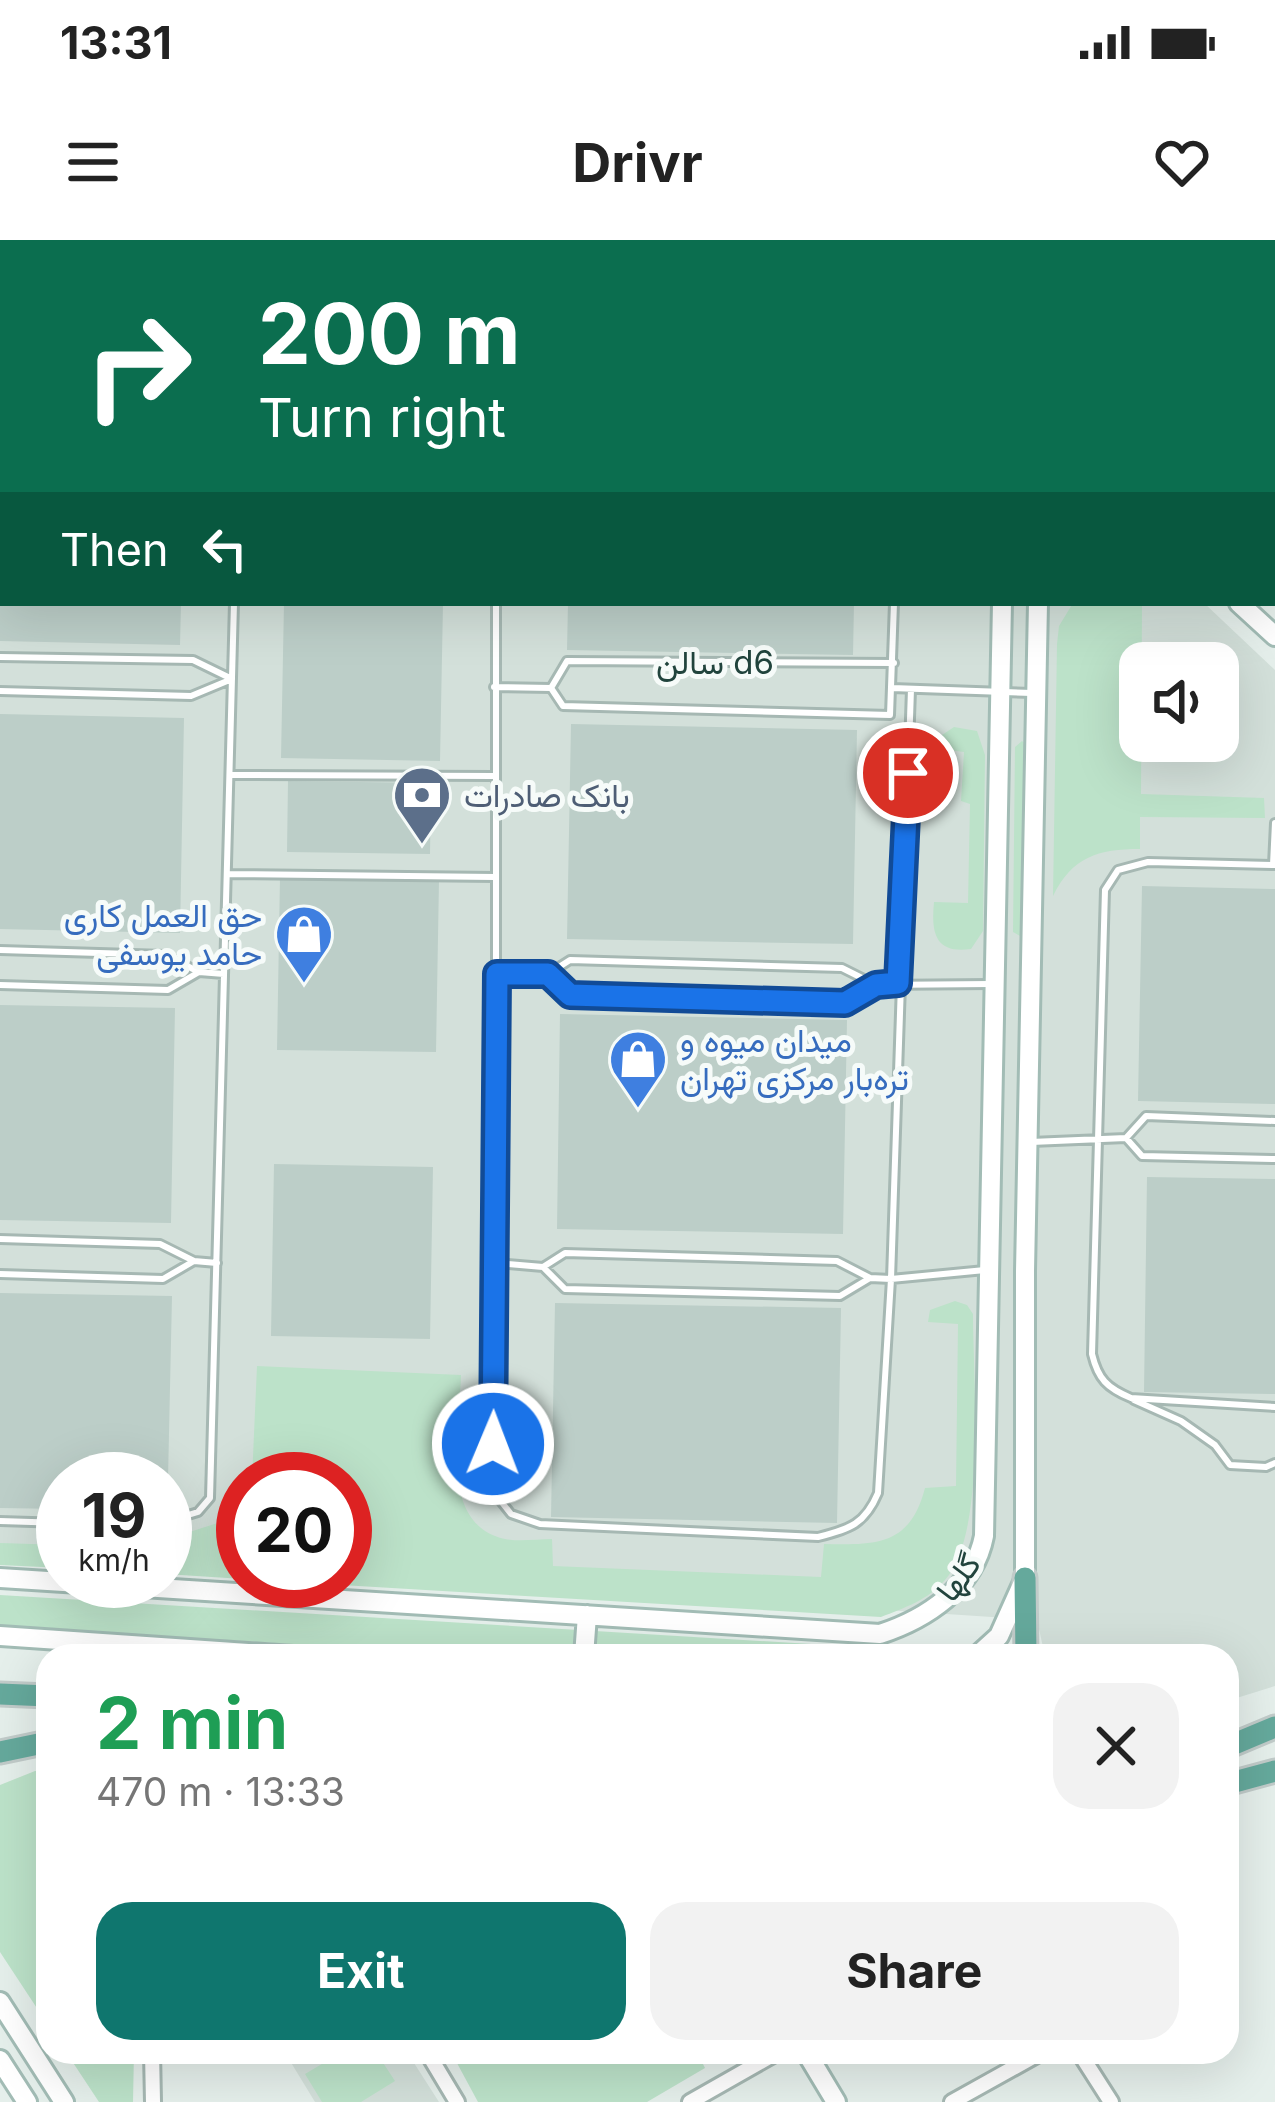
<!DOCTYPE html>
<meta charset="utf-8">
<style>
body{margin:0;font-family:Inter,Vazirmatn,sans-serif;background:#f2f2f2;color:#222;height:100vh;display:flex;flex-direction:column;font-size:45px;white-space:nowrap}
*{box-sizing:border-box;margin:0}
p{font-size:39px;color:#767676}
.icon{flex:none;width:66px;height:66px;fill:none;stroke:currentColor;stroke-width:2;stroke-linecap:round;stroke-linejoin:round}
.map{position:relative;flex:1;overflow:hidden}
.drawer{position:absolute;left:36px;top:1404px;width:1203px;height:420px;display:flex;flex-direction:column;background:#fff;border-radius:36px;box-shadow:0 12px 48px #0002}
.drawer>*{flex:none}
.hud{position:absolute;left:0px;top:0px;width:1275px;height:366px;box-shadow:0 12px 48px #0002;background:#0b6e4f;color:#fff;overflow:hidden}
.tools{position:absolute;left:1119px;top:402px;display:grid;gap:24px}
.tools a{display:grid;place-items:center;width:120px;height:120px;border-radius:24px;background:#fff;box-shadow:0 12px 48px #0002;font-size:60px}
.speed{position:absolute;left:36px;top:1212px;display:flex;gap:24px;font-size:60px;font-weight:700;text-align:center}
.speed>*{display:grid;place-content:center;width:156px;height:156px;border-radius:50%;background:#fff;box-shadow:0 12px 48px #0002;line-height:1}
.speed small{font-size:30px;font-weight:400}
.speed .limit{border:18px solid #d22;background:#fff;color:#111}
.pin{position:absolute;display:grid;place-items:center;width:102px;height:102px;color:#fff;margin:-51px;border:6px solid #fff;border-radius:50%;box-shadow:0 3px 12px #0007}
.me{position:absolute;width:132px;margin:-66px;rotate:1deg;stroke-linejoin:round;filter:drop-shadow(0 0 9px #0008)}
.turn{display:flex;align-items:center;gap:42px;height:252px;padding:0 60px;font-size:54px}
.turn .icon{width:156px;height:156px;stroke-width:2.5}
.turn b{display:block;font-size:84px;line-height:102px}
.then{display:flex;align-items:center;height:114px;padding:0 60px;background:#0003;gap:24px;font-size:45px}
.round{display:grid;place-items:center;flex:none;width:126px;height:126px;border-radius:36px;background:#f2f2f2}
.headline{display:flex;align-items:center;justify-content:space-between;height:204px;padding:0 60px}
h1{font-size:72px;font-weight:700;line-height:90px;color:#1e9e55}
.action{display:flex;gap:24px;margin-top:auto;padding:24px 60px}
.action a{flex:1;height:138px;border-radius:36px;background:#0f766e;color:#fff;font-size:48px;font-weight:700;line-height:138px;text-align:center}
.action a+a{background:#f2f2f2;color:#222}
.status{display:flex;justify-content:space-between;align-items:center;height:84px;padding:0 60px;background:#fff;direction:ltr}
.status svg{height:33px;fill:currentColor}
header{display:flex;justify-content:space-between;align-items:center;height:156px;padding:0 60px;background:#fff;font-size:54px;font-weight:700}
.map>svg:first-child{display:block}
.built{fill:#d3e0da;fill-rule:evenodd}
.green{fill:#bce2c9}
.building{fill:#bccec8}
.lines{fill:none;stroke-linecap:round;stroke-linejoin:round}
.lane-casing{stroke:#a6b8b3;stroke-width:12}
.street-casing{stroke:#a6b8b3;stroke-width:20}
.secondary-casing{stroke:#a2bcb5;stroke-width:24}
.primary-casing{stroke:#c1cbc9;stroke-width:27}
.lane{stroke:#fff;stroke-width:6}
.street{stroke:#fff;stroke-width:14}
.secondary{stroke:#fff;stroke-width:18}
.primary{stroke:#65a99c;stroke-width:21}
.route-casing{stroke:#114b97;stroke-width:30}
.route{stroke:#1a73e8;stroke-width:21}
.labels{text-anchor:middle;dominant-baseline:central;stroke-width:10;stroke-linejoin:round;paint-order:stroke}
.street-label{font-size:33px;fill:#21443d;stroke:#f6fbf9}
.service-label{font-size:33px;fill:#4e5e75;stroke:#f6fbf9;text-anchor:start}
.shop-label{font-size:33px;fill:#366cbe;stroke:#f6fbf9;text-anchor:end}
</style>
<div class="status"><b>13:31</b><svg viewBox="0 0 49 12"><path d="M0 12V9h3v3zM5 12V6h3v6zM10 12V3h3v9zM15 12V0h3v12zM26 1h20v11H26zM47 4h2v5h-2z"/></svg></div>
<header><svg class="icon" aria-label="menu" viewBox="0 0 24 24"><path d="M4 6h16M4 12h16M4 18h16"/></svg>Drivr<svg class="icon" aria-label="heart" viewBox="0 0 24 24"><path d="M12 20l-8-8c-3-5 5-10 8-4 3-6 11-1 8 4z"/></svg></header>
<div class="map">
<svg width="1275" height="1862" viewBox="0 0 1275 1862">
<rect width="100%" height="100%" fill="#e5efeb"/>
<path class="built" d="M0 0 831 3H3V363H1204L1275 430V1446L1227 1461V1416H1045L1037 1380 345 1334V1239H243V1328L165 1323V1239H63V1316L0 1312ZM1140 423H1218V501H1140Z
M293 1812H407L439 1862H315L287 1816Z"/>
<path class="green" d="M1073 363H1142L1141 554 1264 558 1265 578 1140 577V609C1098 609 1072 617 1053 656L1057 404 1059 386Z
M954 487 977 491 985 515 983 691 971 709C935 714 931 693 934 662L968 663 970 564 961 561 964 512 941 509 942 495Z
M1022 501 1028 506 1024 693 1020 696 1013 692 1015 507Z
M955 1061 967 1065 973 1074C973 1139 987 1293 945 1340 928 1360 904 1368 881 1377L274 1341H345V1239H252L257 1126 461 1135C460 1185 437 1285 505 1299 520 1302 537 1299 552 1299L553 1326 821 1337 824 1304C876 1305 910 1306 925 1248L956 1246 958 1084 928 1082 930 1070Z
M243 1260V1339L165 1334 171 1298 233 1278Z
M0 1303 63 1305V1328L0 1325Z
M0 1355 877 1408 889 1416H481L0 1386Z
M35 1531H48V1785L0 1712V1545Z
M66 1812H134L133 1862H99Z
M342 1812H376L395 1841 361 1862H322L305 1834Z
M451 1812H697L705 1828 647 1862H478Z"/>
<path class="building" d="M0 363H181L180 405 0 401Z
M284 363H443L440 521 281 518Z
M568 363H854L853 415 567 410Z
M0 474 184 478 180 693 0 689Z
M571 484 857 490 853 704 567 699Z
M288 541 431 543 430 614 287 612Z
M280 638 439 640 436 812 277 810Z
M1142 646 1275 649V864L1138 861Z
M0 765 175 768 171 983 0 980Z
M560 774 847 780 843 994 557 989Z
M274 924 433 927 430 1099 271 1096Z
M1147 937 1275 939V1154L1144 1152Z
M0 1053 172 1056 168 1239H63V1269L0 1268Z
M555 1063 841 1068 837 1283 551 1277Z"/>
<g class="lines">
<g class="lane-casing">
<path id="lane" d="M244 3V0
M0 127H3
M0 160H3
M496 363V1255L511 1274 540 1284 818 1297C850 1289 865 1284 878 1253L891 1039 985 1030
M0 417 193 420 232 439 191 456 0 451
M494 447 551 448
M551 448 563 466 890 475 894 363
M551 448 567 421 894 423
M892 448 1032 453
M230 535 493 536
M1273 625 1275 583
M1275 625 1148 622 1118 630 1105 650 1092 1114C1098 1139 1107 1148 1131 1158L1275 1167
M227 634 495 637
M0 710 165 715 199 732 168 750 0 745
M199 732 224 734
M497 734H548L570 720 842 728 876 745 845 762 570 755 548 734
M876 745 991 744
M1126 898 1142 916 1275 919
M1031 902 1126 898 1146 876 1275 881
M0 999 160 1004 194 1021 163 1039 0 1034
M194 1021 217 1023
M495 1023 543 1027 565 1013 837 1021 870 1038 840 1056 565 1049 543 1027
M870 1038 891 1039 911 449
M1134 1160 1181 1181 1215 1205 1230 1225 1266 1227 1275 1223
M0 1281 63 1283
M165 1282 198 1272 210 1258 234 363"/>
</g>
<g class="street-casing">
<path id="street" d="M152 1812 153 1862
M427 1812 457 1862
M1079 1812 1111 1862
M690 1862 778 1812
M952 1862 1042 1812"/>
</g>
<g class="secondary-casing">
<path id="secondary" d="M852 0 855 3
M1018 0 1022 3
M1272 229 1275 232
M1239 363 1275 396
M0 1338 880 1394C926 1379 974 1348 984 1296L1002 363
M0 1396 293 1416
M584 1416 587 1375
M977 1416 999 1396 1025 1338V1031L1038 363
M0 1762 64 1862
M806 1812 836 1862
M0 1820 27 1862"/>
</g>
<g class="primary-casing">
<path id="primary" d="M1025 1338 1026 1416
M0 1454 48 1456
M1227 1507 1275 1487
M0 1512 48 1502
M1227 1544 1275 1531"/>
</g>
<use href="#lane" class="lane"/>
<use href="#street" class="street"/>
<use href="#secondary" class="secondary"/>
<use href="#primary" class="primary"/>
</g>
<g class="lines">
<g class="route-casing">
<path id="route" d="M493 1204 497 734H548L570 755 845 763 876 745 898 743 908 533"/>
</g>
<use href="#route" class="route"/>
</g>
<defs>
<g id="bank-pin" transform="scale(3)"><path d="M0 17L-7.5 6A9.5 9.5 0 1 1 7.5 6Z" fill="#5c6f8a" stroke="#f6fbf9"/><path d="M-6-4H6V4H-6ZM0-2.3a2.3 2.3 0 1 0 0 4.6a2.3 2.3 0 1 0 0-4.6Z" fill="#fff"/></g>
<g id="shop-pin" transform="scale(3)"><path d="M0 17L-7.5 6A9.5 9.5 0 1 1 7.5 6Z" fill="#3f7fe0" stroke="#f6fbf9"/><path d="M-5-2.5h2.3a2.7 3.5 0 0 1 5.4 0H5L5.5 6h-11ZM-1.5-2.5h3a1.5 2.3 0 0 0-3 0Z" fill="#fff"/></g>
</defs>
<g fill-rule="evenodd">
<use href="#bank-pin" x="422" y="555"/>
<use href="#shop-pin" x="304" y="694"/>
<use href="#shop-pin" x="638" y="819"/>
</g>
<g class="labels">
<g class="street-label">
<text x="715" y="422">سالن d6</text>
<text transform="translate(958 1337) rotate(-53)">گلها</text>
</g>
<g class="service-label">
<text x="464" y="555">بانک صادرات</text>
</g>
<g class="shop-label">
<text x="262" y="675">حق العمل کاری<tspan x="262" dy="38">حامد یوسفی</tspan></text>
<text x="680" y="800" text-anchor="start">میدان میوه و<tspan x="680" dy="38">تره‌بار مرکزی تهران</tspan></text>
</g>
</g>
</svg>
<div class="tools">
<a><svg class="icon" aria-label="sound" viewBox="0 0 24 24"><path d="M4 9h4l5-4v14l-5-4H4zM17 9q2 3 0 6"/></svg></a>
</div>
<div class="speed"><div>19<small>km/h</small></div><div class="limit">20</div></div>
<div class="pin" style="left:908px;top:533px;background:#d93025"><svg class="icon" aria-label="arrive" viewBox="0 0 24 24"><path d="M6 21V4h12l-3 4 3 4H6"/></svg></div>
<svg class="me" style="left:493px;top:1204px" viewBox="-20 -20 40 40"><circle r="17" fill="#1a73e8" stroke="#fff" stroke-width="3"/><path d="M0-11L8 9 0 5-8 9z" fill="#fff"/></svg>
<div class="hud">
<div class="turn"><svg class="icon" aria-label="right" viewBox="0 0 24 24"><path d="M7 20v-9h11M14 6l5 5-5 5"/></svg><div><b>200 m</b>Turn right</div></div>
<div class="then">Then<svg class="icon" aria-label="left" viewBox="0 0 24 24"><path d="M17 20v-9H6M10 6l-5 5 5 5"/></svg></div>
</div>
<section class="drawer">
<div class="headline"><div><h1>2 min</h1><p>470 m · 13:33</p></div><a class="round"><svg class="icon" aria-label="close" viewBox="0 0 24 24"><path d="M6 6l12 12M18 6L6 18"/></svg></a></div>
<div class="action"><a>Exit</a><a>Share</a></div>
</section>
</div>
